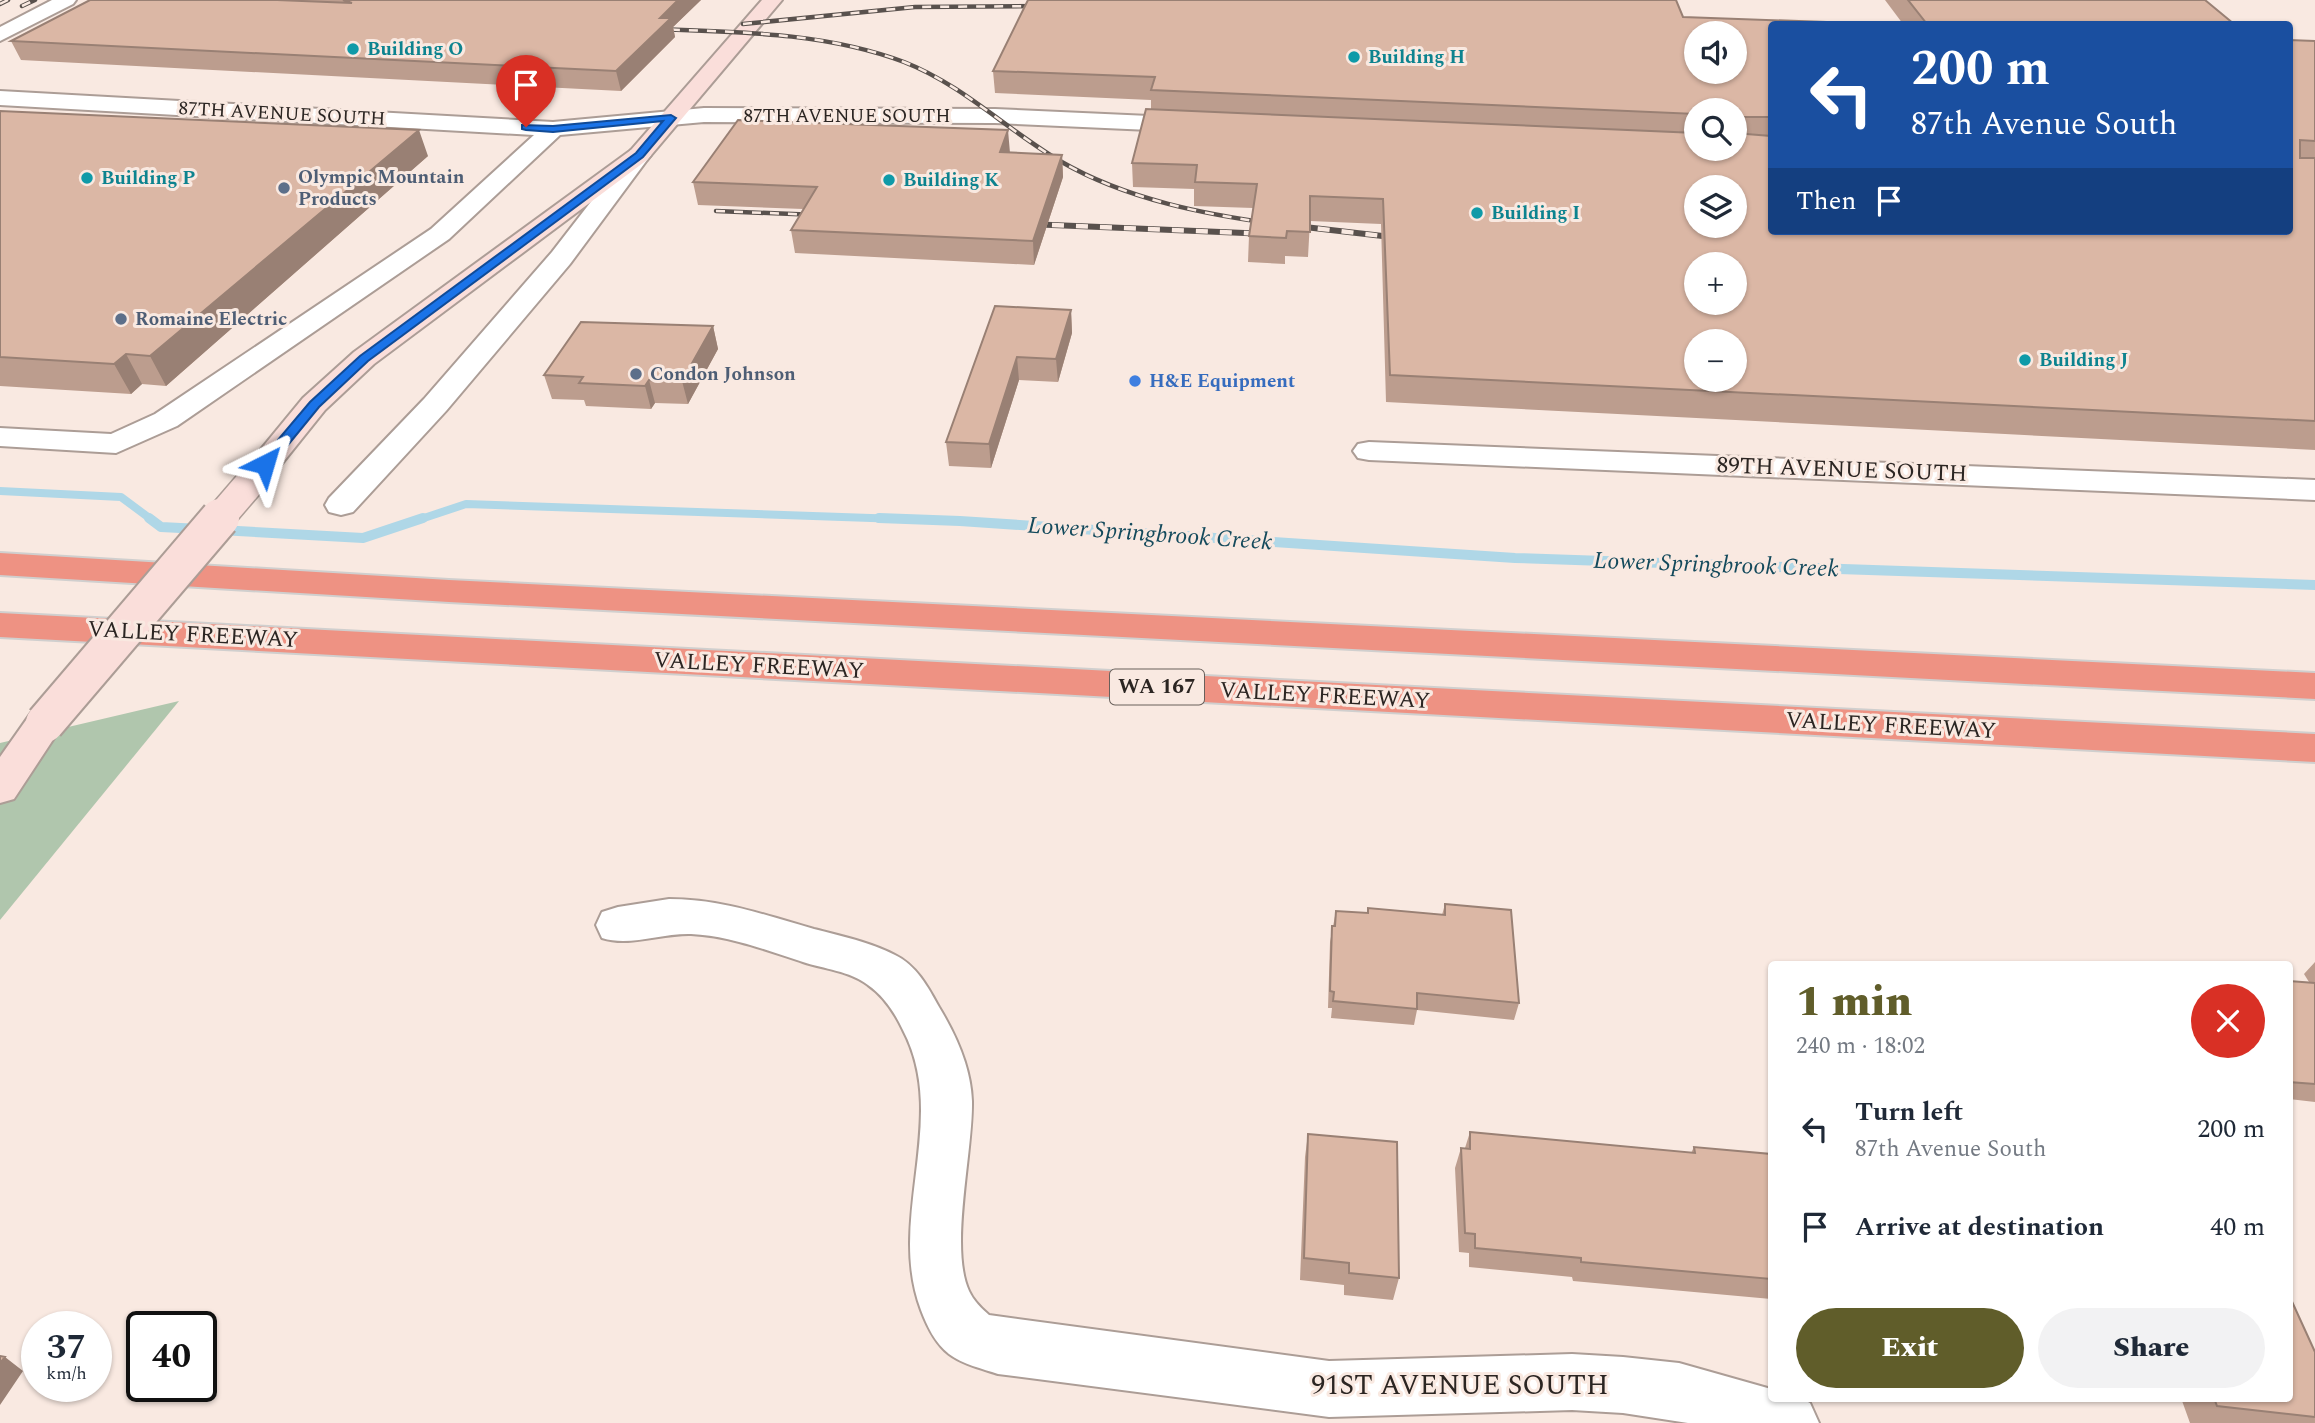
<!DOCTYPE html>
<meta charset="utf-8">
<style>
body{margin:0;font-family:Spectral,serif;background:#f2f2f3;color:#1f2937;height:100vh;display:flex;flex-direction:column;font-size:26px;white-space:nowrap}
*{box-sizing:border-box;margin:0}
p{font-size:23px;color:#747a83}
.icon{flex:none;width:38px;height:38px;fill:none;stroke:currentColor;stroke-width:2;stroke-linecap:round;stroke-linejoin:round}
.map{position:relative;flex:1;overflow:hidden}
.details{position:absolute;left:1768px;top:961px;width:525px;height:441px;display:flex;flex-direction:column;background:#fff;border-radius:7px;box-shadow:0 2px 5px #0004}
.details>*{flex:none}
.banner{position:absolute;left:1768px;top:21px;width:525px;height:214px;border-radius:7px;box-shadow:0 2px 5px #0004;background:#1a4fa0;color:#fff;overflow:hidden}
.controls{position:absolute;left:1684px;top:21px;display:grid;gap:14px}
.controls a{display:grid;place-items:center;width:63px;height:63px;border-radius:50%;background:#fff;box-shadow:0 2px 5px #0004;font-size:35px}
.speed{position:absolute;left:21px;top:1311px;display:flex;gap:14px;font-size:35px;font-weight:700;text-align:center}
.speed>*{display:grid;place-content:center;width:91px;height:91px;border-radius:50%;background:#fff;box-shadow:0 2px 5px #0004;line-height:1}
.speed small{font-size:18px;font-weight:400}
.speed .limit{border:4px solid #111;border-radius:10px;background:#fff;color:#111}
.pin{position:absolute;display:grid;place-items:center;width:60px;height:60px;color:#fff;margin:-72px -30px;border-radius:50% 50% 50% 0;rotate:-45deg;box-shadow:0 0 7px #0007}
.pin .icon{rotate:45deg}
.me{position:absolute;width:77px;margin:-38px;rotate:40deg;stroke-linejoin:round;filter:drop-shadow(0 0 5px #0008)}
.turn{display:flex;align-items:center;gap:24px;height:147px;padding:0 28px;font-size:32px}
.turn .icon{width:91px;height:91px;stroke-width:2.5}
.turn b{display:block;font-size:49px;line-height:60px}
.then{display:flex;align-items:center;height:66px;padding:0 28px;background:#0003;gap:14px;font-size:26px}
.round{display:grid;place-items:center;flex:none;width:74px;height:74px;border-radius:37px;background:#f2f2f3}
.head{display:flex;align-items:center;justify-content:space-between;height:119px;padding:0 28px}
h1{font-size:42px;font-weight:800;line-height:52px;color:#605d2a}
.cta{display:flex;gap:14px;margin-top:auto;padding:14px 28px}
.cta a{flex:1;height:80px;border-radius:42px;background:#605d2a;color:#fff;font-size:28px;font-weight:800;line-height:80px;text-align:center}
.cta a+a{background:#f2f2f3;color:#1f2937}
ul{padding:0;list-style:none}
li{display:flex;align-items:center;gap:21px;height:98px;padding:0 28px}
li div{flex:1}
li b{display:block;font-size:26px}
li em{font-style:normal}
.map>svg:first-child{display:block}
.green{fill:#b0c6ad}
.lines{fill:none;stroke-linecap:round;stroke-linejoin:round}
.stream-far1{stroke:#afd7e7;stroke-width:8}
.stream{stroke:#afd7e7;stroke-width:10}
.street-casing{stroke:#ac9d96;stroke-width:4}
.secondary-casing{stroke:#ac9d96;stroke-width:4}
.highway-casing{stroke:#d0cfce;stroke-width:4}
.street{fill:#fff;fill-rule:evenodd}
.secondary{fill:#fadeda;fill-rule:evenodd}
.highway{fill:#ee9283;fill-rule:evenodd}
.rail-far1-casing{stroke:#59514d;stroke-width:4.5}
.rail-casing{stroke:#59514d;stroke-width:6}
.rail-far1{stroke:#f9e9e1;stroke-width:2.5;stroke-dasharray:9;stroke-linecap:butt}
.rail{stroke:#f9e9e1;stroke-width:4.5;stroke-dasharray:12;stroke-linecap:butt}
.secondary-bridge-far1-casing{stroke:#ac9d96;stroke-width:32;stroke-linecap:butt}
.secondary-bridge-casing{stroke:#ac9d96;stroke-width:42;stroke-linecap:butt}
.secondary-bridge-far1{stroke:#fadeda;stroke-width:29}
.secondary-bridge{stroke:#fadeda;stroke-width:38}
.wall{fill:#bc9d8e;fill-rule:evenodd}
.shaded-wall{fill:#998074}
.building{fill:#dbb7a5;stroke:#998074;stroke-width:2;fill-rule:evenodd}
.route{fill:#1a73e8;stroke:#114b97;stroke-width:2}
.culture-dot{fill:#0f9aa8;stroke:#f9e9e1;stroke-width:2.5}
.service-dot{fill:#5c6f8a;stroke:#f9e9e1;stroke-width:2.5}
.shop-dot{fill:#3f7fe0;stroke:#f9e9e1;stroke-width:2.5}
.labels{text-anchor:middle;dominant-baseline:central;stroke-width:6;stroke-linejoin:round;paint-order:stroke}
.far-culture-label{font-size:19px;font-weight:bold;fill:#0d838f;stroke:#f9e9e1;text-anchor:start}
.far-street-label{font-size:19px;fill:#2b2522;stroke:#f9e9e1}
.far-service-label{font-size:19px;font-weight:bold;fill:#4e5e75;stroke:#f9e9e1;text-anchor:start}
.far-shop-label{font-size:19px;font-weight:bold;fill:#366cbe;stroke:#f9e9e1;text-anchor:start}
.shield{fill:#f9e9e1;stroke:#69605b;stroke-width:2}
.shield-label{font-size:21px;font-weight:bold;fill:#2b2522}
.street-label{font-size:23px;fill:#2b2522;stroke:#f9e9e1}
.water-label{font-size:24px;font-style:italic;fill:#144a5c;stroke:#f9e9e1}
.near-street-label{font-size:28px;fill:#2b2522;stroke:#f9e9e1}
</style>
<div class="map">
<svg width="2315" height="1423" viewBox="0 0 2315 1423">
<rect width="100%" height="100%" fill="#f9e9e1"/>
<path class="green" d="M179 701 0 920V743Z"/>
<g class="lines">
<path class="stream-far1" d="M0 491 121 497 152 520
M418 520 466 504 929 520"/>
<path class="stream" d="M149 518 161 527 200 529
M879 518 960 521 1515 558 2315 585
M220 530 363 538 423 518"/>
<g class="street-casing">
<path id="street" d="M52 0H76L73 4 0 41V27Z
M0 91 553 122 704 108 995 109 1194 118 1202 120 1205 125 1202 130 1194 132 995 123 704 122 560 135 449 239 177 426 116 453 0 446V428L111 434 155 414 431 229 534 135 0 105Z
M639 148 647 150 651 155 647 160 570 264 446 411 353 512 341 515 329 512 325 505 329 498 424 399 552 252 631 150Z
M1369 442 2315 480V500L1369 460 1358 458 1353 451 1358 444Z
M669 899C721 899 765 915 814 929 841 936 870 942 895 955 916 965 928 987 939 1007 956 1035 971 1068 972 1101 973 1152 949 1248 969 1291 973 1300 982 1309 989 1315L1329 1361 1572 1354 1623 1357 1679 1363 1771 1389V1398H1800L1810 1403 1819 1423H1688L1623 1413 1572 1410 1329 1417 998 1374C983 1369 962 1364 949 1354 935 1343 927 1326 921 1310 886 1218 950 1119 903 1030 895 1013 884 996 868 985 850 971 824 969 803 962 766 950 730 936 691 934 661 933 630 947 602 938L596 925 602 912 618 907Z"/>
</g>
<g class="secondary-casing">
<path id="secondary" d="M762 0H782L647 160 374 364 325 410 260 491 249 494 238 491 233 484 238 477 303 398 354 352 631 150Z
M45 709 59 713 64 723 14 799 0 803V757L31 713Z"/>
</g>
<g class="highway-casing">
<path id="highway" d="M0 553 449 580 2315 673V699L449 602 0 575Z
M0 613 2315 734V762L0 637Z"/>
</g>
<use href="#street" class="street"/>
<use href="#secondary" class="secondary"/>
<use href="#highway" class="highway"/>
<g class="rail-far1-casing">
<path id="rail-far1" d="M0 4 8 0
M22 6 35 0
M743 24 915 7 1043 6
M653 29C737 32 824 32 904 62 963 85 1007 130 1060 161 1127 200 1207 215 1283 225
M716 211 818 215
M1028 224 1044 225"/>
</g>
<g class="rail-casing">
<path id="rail" d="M1270 223 1400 238
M1028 224 1269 234"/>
</g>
<use href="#rail-far1" class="rail-far1"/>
<use href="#rail" class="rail"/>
<g class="secondary-bridge-far1-casing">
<path id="secondary-bridge-far1" d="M218 520 249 484"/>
</g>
<g class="secondary-bridge-casing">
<path id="secondary-bridge" d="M45 723 220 518"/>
</g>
<use href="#secondary-bridge-far1" class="secondary-bridge-far1"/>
<use href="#secondary-bridge" class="secondary-bridge"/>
</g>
<path class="wall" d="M300 0H701L673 27 675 37 621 91 21 60 11 41 303 1Z
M1885 0H2205L2234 24H1903Z
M1683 17 1771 24V231L2289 40 2315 41V450L1386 402 1381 224 1310 221 1308 257 1285 256V264L1248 262 1249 236 1253 208 1194 206V189L1133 187 1132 163 1151 109V100L995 93 993 71ZM1696 110H1734L1696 149Z
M0 111 428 156 166 386 142 384 131 394 0 386Z
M1010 153 1062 155 1063 177 1034 265 795 253 791 230 803 209 698 205 693 182Z
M995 306 1071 310 1072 333 1058 382 1019 380 991 468 949 466 946 442Z
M713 326 718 349 688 404 655 403 651 409 586 406 584 400 552 399 544 375Z
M1445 904 1519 1003 1514 1020 1417 1010 1414 1025 1331 1018 1332 1008H1328L1330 942 1336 911 1368 913V908L1442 915Z
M2315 962V1102L2289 1099V981L2309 982 2304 974Z
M1470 1132 1691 1153 1694 1147 1771 1154V1299L1573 1281 1572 1277 1469 1267V1253L1459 1252 1455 1168 1461 1148H1465Z
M1308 1134 1399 1278 1393 1300 1344 1295V1285L1300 1280 1305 1157Z
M2315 1352V1423H2190L2181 1398H2289Z"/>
<path class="shaded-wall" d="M678 0H701L673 27 675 37 621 91 616 71 660 18Z
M1738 123 1734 136V124Z
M419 130 428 156 166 386 150 356Z
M1008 130 1010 153 1000 152Z
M1062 155 1063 177 1034 265 1033 241Z
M1071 310 1072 333 1058 382 1056 359Z
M713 326 718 349 688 404 682 381Z
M126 354 142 384 131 394 114 364Z
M1017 357 1019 380 991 468 989 444Z
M649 380 655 403 651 409 645 386Z
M5 1357 23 1371 0 1405V1361Z"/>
<path class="building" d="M90 0H277L352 3 343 0H678L660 18H671L616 71 11 41Z
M1028 0H1676L1683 17 1883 24H1771V117H1739L1738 123 1734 124V110H1696V114L1151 90 1155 77 993 71ZM1696 33H1734V72H1696Z
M1908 0H2205L2234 24H1927Z
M2289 40 2315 41V141L2300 140V158H2315V421L1390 375 1383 199 1310 196V232L1287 231 1286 238 1249 236 1257 184 1195 182 1197 165 1132 163 1146 109 1696 133V149H1734V133L1771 136V231H2289ZM1696 187H1734V226H1696ZM1696 264H1734V303H1696ZM1696 341H1734V380H1696Z
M0 111 419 130 150 356 126 354 114 364 0 357Z
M738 120 1008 130 1000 152 1062 155 1033 241 791 230 817 187 693 182Z
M995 306 1071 310 1056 359 1017 357 989 444 946 442Z
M581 322 713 326 682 381 649 380 645 386 579 383 583 377 544 375Z
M1445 904 1511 910 1519 1003 1417 993V1009L1333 1001 1334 992 1330 991 1332 926H1335L1336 911 1368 913V908L1445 915Z
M2289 981 2315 983V1084L2289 1082Z
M1470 1132 1695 1153 1694 1147 1771 1154V1279L1581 1262V1258L1475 1248V1234L1465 1233 1461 1148 1470 1149Z
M1308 1134 1397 1142 1399 1278 1349 1273V1263L1304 1258Z
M2289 1295 2315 1352V1417L2217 1406 2214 1398H2289Z
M0 1356 5 1357 0 1363Z"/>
<path class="route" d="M671 115 676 118 643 157 368 361 319 407 270 467H260V461L310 402 360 356 636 153 663 121 553 132 526 130 522 129V125L553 126Z"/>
<g class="culture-dot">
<circle cx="353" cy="49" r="7"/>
<circle cx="1354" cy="57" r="7"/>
<circle cx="87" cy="178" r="7"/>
<circle cx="889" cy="180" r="7"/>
<circle cx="1477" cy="213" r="7"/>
<circle cx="2025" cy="360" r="7"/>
</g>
<g class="service-dot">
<circle cx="284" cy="188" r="7"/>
<circle cx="121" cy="319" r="7"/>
<circle cx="636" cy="374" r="7"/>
</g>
<circle class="shop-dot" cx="1135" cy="381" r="7"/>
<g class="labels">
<g class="far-culture-label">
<text x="367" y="49">Building O</text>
<text x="1368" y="57">Building H</text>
<text x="101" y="178">Building P</text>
<text x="903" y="180">Building K</text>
<text x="1491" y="213">Building I</text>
<text x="2039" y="360">Building J</text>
</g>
<g class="far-street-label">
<text transform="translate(282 114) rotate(3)">87TH AVENUE SOUTH</text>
<text x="847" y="116">87TH AVENUE SOUTH</text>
</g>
<g class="far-service-label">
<text x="298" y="177">Olympic Mountain<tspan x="298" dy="22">Products</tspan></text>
<text x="135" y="319">Romaine Electric</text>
<text x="650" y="374">Condon Johnson</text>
</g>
<g class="far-shop-label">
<text x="1149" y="381">H&amp;E Equipment</text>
</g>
<rect class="shield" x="1110" y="669.5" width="94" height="35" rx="5"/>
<g class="shield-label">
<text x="1157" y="687">WA 167</text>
</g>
<g class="street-label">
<text transform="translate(1842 470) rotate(2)">89TH AVENUE SOUTH</text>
<text transform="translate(193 635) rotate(3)">VALLEY FREEWAY</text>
<text transform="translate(759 666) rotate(3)">VALLEY FREEWAY</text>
<text transform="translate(1325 696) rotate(3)">VALLEY FREEWAY</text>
<text transform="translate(1891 726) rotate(3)">VALLEY FREEWAY</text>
</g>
<g class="water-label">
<text transform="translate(1150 534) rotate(4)">Lower Springbrook Creek</text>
<text transform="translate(1716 565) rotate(2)">Lower Springbrook Creek</text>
</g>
<g class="near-street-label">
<text x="1460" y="1385">91ST AVENUE SOUTH</text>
</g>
</g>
</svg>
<div class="controls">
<a><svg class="icon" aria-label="sound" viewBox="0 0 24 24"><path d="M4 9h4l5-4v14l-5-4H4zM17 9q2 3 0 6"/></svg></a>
<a><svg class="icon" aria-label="search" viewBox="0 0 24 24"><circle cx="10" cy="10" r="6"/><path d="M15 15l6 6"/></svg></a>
<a><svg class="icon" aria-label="layers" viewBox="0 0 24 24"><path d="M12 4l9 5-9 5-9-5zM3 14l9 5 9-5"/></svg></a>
<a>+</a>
<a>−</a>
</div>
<div class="speed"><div>37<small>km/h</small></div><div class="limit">40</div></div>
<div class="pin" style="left:526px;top:127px;background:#d93025"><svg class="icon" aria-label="arrive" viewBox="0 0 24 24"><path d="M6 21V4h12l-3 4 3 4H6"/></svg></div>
<svg class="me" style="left:265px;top:464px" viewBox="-20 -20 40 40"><path d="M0-17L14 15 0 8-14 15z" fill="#1a73e8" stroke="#fff" stroke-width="4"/></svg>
<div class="banner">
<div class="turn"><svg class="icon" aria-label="left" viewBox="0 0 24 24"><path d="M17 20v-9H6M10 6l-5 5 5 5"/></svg><div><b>200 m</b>87th Avenue South</div></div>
<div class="then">Then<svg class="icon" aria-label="arrive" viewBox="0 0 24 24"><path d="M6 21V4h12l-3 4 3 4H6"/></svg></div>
</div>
<section class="details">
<div class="head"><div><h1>1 min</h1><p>240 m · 18:02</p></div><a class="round" style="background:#d93025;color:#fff"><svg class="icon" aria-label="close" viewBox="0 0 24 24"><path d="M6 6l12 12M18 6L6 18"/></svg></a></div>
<ul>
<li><svg class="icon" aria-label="left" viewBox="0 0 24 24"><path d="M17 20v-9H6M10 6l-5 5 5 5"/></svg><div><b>Turn left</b><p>87th Avenue South</p></div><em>200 m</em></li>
<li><svg class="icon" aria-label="arrive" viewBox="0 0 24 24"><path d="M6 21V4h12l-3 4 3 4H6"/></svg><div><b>Arrive at destination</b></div><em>40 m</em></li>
</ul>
<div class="cta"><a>Exit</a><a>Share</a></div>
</section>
</div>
